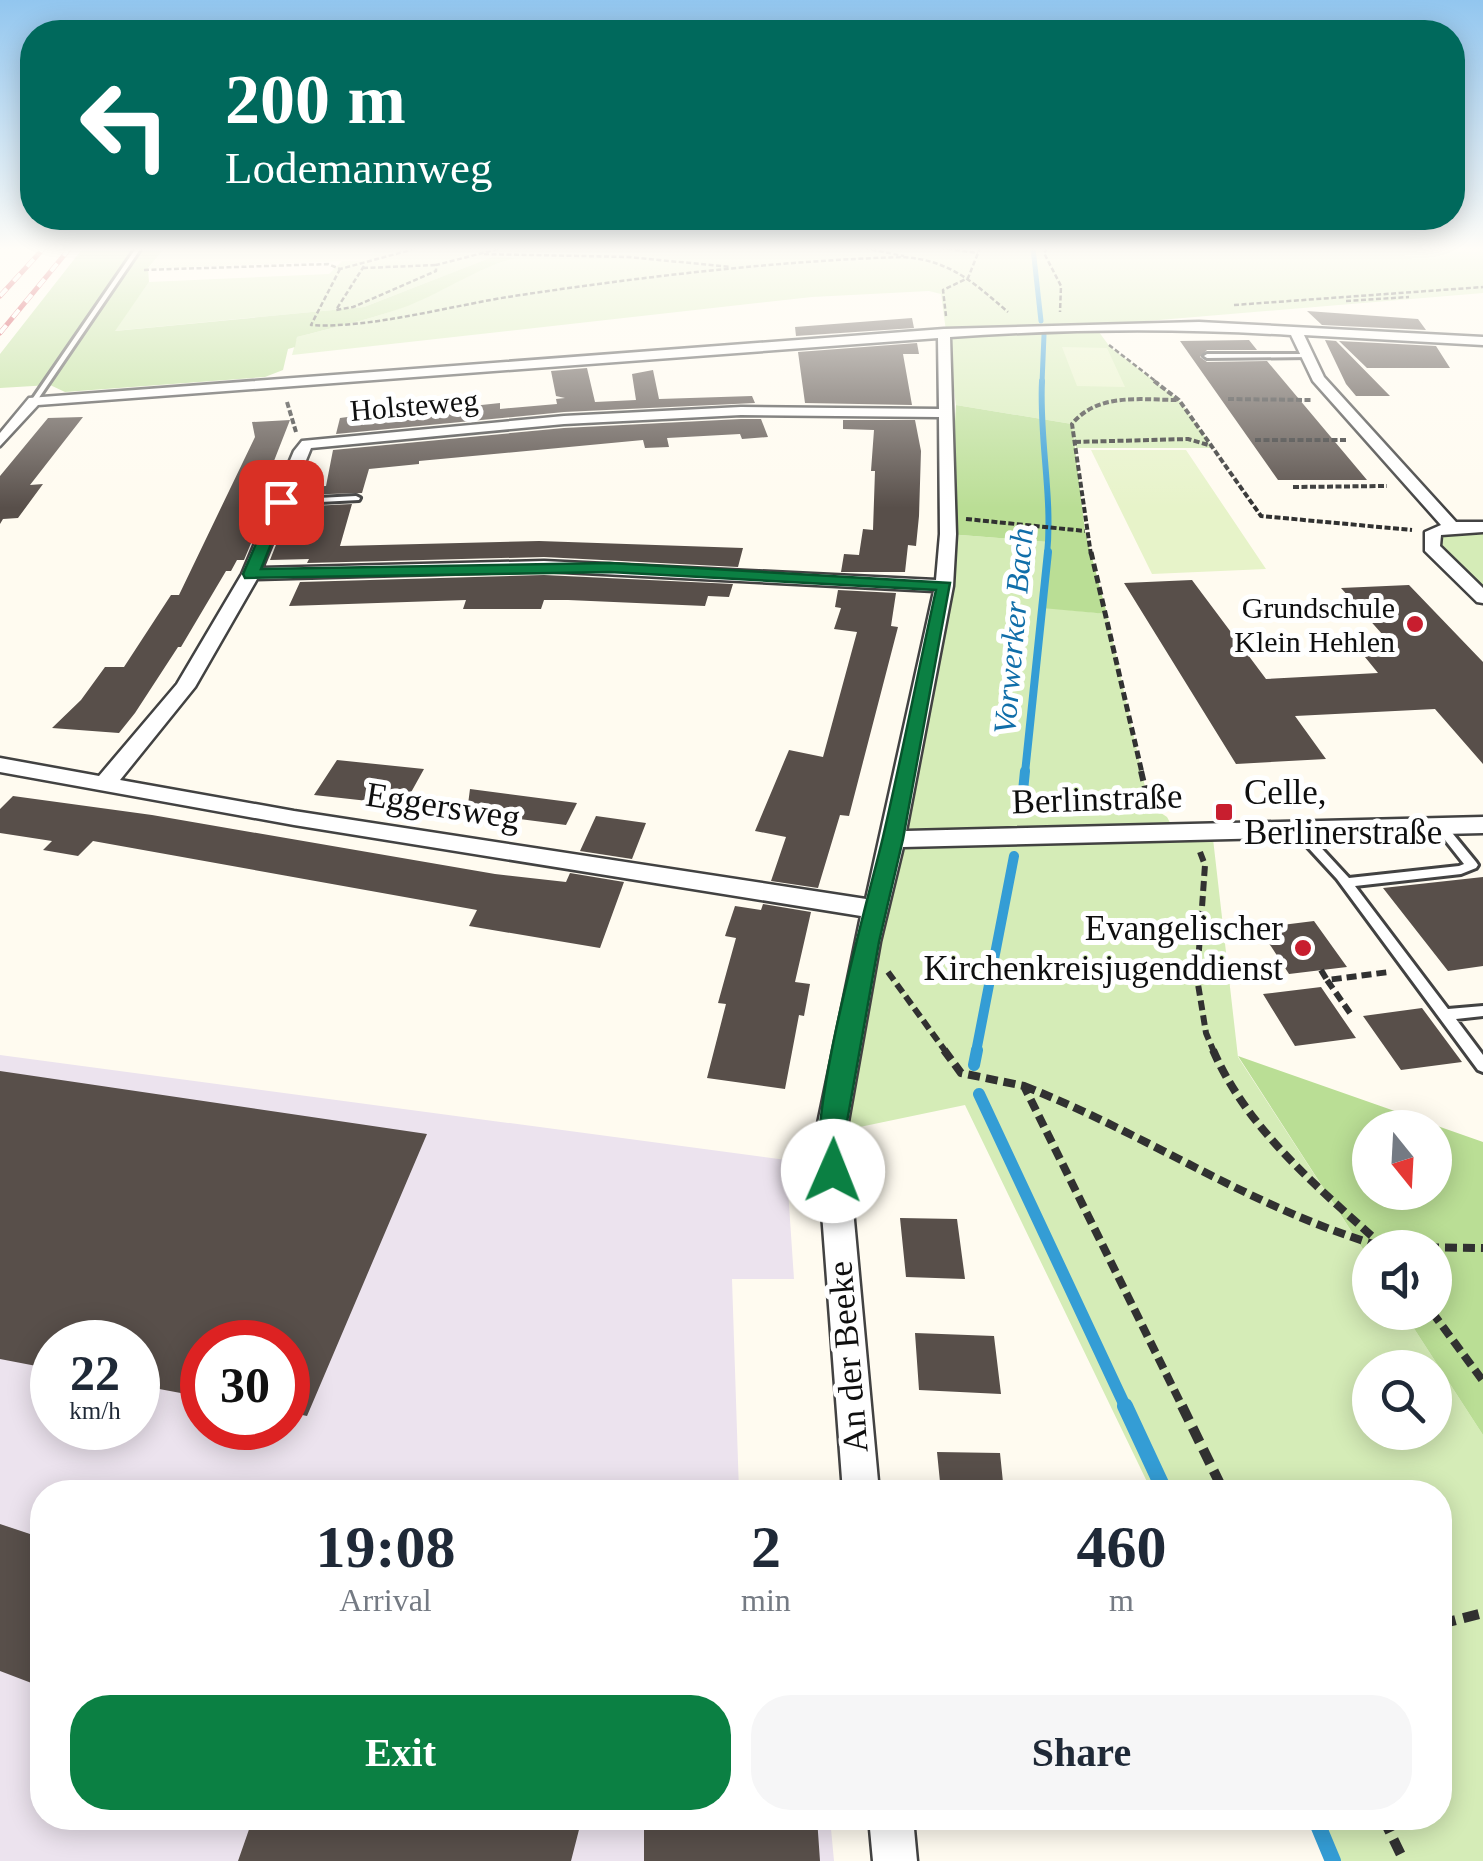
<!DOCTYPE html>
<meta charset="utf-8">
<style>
body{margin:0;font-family:Georgia,serif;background:#f6f6f7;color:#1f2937;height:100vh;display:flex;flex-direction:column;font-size:38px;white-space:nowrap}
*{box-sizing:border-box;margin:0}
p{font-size:32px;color:#747a83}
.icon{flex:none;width:55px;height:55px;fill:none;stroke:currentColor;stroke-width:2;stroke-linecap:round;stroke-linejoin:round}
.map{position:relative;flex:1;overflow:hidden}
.side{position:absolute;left:30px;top:1480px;width:1422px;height:350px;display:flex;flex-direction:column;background:#fff;border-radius:40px;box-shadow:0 5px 25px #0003}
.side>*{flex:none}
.guide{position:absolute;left:20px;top:20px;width:1445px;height:210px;border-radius:40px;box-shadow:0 5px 25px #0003;background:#00695c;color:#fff;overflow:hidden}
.needle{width:65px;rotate:162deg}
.controls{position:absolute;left:1352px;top:1110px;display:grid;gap:20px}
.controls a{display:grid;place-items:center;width:100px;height:100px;border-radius:50%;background:#fff;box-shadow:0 5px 25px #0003;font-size:50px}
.speed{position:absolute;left:30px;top:1320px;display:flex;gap:20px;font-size:50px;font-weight:700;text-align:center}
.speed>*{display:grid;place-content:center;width:130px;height:130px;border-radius:50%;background:#fff;box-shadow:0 5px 25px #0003;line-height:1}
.speed small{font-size:25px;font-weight:400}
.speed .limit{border:15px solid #d22;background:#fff;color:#111}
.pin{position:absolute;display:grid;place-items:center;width:85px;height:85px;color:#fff;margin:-42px;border-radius:20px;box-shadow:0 5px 15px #0006}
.me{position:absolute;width:110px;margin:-55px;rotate:1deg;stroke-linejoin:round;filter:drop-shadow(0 0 8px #0008)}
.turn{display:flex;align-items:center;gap:35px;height:210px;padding:0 40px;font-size:45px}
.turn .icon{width:130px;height:130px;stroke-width:2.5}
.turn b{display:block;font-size:70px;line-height:85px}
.eta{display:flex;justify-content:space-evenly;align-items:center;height:170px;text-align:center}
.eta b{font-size:60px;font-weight:800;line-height:70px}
.cta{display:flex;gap:20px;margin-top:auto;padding:20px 40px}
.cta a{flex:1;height:115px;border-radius:40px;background:#0b8043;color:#fff;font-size:40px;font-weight:800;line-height:115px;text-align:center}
.cta a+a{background:#f6f6f7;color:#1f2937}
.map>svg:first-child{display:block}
.industrial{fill:#ece3ee;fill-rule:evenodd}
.green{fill:#d5ecb7;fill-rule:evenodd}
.forest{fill:#bade95;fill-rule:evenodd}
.pitch{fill:#e7f3c9}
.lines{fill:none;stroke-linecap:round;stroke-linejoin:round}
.stream-far5{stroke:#349dd5;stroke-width:5}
.stream-far4{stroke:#349dd5;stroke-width:6}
.stream-far3{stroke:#349dd5;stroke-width:8}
.stream-far2{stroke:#349dd5;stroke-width:10}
.stream-far1{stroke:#349dd5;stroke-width:12}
.stream{stroke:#349dd5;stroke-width:16}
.building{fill:#584f4a}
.lane-casing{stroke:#424242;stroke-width:6}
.street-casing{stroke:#424242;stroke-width:5}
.path-far5{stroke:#313131;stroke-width:2.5;stroke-dasharray:5 2.5;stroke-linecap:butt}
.path-far4{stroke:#313131;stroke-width:4;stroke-dasharray:6 2.5;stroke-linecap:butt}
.path-far3{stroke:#313131;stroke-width:5;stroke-dasharray:8 4;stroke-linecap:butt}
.path-far2{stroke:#313131;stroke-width:6;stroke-dasharray:10 5;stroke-linecap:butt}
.path-far1{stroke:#313131;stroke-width:8;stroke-dasharray:12 6;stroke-linecap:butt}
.path{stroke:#313131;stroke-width:10;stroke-dasharray:16 8;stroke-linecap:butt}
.lane{fill:#fff;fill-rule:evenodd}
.street{fill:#fff;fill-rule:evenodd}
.rail-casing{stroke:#c81e2f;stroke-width:5}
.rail{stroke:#fff;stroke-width:4;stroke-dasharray:10;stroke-linecap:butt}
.route{fill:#0b8043;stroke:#07532c;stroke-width:2.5}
.poi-dot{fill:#c81e2f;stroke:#fff;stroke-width:4}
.labels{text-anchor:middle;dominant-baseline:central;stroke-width:10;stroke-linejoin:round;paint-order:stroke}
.far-street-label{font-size:30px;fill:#0f0f0f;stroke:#fff}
.far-poi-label{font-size:30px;fill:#0f0f0f;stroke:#fff;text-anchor:end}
.far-water-label{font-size:32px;font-style:italic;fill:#106ea9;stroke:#fff}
.poi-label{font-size:35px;fill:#0f0f0f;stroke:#fff;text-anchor:start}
.street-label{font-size:35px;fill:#0f0f0f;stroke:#fff}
</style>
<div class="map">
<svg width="1483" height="1861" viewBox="0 0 1483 1861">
<rect width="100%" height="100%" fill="#fffbf0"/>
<path class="industrial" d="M0 1055 786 1160 794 1279H732L739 1492H42V1818H830L834 1861H0ZM52 1342H138V1428H52ZM202 1342H288V1428H202Z"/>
<path class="green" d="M374 248H1483V293L1147 321 1146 326 1096 328 1110 347 1179 400 1213 448H1076L1072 424 956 405 941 294 929 291 812 297 292 355 297 337C332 328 369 320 403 307 441 293 473 270 511 259L492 257 364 307 114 331 149 282 329 274 342 261 369 260Z
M1483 527V598L1431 547 1433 532Z
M948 534 1048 542 1042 607 1107 614 1149 805 1167 817 1175 832 1212 830 1238 1057 1370 1260V1312L1404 1313 1483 1435V1861H1330L1309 1818H1440V1492H1152L965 1105 831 1133ZM1370 1368H1435V1432H1370Z"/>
<path class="forest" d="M83 248H165L148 268 149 282 115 331 364 307 492 257 515 258C474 269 441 294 402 308 368 320 332 328 297 337L295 347 288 349 283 370 265 377 65 392 50 385 0 388V354Z
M956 405 1072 424 1085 531 1107 614 1042 608 1048 542 948 534Z
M1238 1056 1483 1142V1435L1404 1313 1435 1312V1248H1370V1260ZM1370 1128H1435V1192H1370Z"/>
<path class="pitch" d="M165 248H374L369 260 148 269Z
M1062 347 1107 348 1125 387 1077 386Z
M1091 450H1186L1266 569 1152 574Z"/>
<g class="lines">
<path class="stream-far5" d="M1033 248 1041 321
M1042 383 1044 335"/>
<path class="stream-far4" d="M1042 381C1039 439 1053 497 1047 555"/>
<path class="stream-far3" d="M1025 773 1048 552"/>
<path class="stream-far2" d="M1021 811 1025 771
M976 1052 1014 856"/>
<path class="stream-far1" d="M974 1065 977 1050
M979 1094 1126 1408"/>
<path class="stream" d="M1125 1406 1165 1492
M1315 1818 1333 1861"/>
</g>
<path class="building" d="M1307 311 1418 319 1426 330 1322 325Z
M912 318 914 328 796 336 795 327Z
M1249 340 1257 350H1207L1200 357 1207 362 1267 361 1367 480H1278L1180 341Z
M1325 340 1336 341 1390 396H1356L1346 384Z
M1339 341 1436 346 1450 368H1367Z
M917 343 919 354H903L912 405 805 403 798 352Z
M587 368 595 402 636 400 632 374 653 370 659 399 752 396 755 403 564 412 336 434 340 418 377 413 410 410V416L472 411V406L500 403V409L557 404 556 399 565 398 556 396 551 371Z
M83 417 30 485 43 484 18 518 3 519 0 524V476L48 418Z
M741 419H761L768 437 742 439 740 434 667 438 669 447 645 448 643 440 419 461V464L369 469 362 493 296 495 299 487 326 486 333 450 564 428Z
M290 420 263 489 274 488 244 560H237L231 571H226L181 647H178L135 713 119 733 52 728 81 700 105 667H124L171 595H179L255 437 252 422Z
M843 420H915L921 451 919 516 916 546 908 545 905 572H841L844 554 859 555 863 529 873 530 875 471H871L874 430 843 429Z
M352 504 340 546 539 541 743 548 738 567 544 557 307 563 309 559 270 560 291 507Z
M544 575 733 584 729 597 708 596 705 606 568 600H544L541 609H463L466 600 289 606 300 582Z
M1192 580 1266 679 1378 673 1356 646 1391 644 1341 588 1409 585 1483 662V764L1435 709 1295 716 1326 759 1236 764 1124 583Z
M838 590 896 593 891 626 898 627 849 816 840 815 818 888 771 881 786 837 755 831 789 750 823 757 857 632 834 629 841 608 835 607Z
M337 760 424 769 404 805 314 795Z
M470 789 577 803 566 825 467 812Z
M13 796 152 815 495 874 566 882 570 873 624 882 600 948 469 926 477 910 93 841 78 856 43 850 52 841 0 833V809Z
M596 816 646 823 632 859 580 851Z
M1483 877V966L1448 971 1383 888Z
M763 904 811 912 795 982 810 984 804 1016 799 1015 785 1089 707 1078 726 1004 718 1003 736 938 725 936 735 906 761 910Z
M1314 921 1347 967 1289 974 1259 928Z
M1321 987 1356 1038 1295 1046 1263 994Z
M1422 1008 1462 1062 1401 1070 1363 1016Z
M0 1071 427 1134 307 1416 288 1412V1342H202V1397L138 1385V1342H52V1369L0 1359Z
M900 1218 957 1219 965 1279 906 1277Z
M915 1333 994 1336 1001 1394 919 1390Z
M937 1452 1000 1453 1004 1492H941Z
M0 1524 42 1538V1687L0 1671Z
M253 1818H582L571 1861H238Z
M644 1818H817L820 1861H644Z"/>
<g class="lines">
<g class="lane-casing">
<path id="lane" d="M136 248H141L36 402H32L31 401Z
M1308 354 1310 357 1207 358 1204 356 1207 354Z
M356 496 360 498 359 500 281 504 277 502 281 500Z
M1440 822 1444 823 1476 862 1478 865 1476 868 1461 874 1355 886 1448 1009 1483 1006V1016L1456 1019 1483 1055V1072L1478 1070 1337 879 1291 829 1293 826H1301L1349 878 1459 866 1464 864 1434 826Z"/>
</g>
<g class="street-casing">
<path id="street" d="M1199 322 1483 337V345L1304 335 1324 377 1456 522H1483V532L1441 535 1440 546 1483 588V603L1477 602 1425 551V532L1441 525 1313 381 1291 335C1177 328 1064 329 950 337L956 534 953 586 906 831 1483 817V833L903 847 880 942 846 1133 879 1492H843L816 1133 861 916 294 825 0 772V758L99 776 177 684 242 574 294 451 302 441 564 416 741 407 939 409 938 338 38 405 0 446V433L29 398 944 329ZM741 415 939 417 940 534 936 580 544 561 262 568 311 448 564 424ZM544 571 934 591 866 899 294 811 120 780 195 687 257 579Z
M869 1818H913L917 1861H873Z"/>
</g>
<path class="path-far5" d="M864 248 904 256
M940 248 978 253
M1047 248 1044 253 1061 286 1060 312
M484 254 629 257 731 267
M364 266 336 310 353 307 436 271V265L502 248
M363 268 436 265
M340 269 311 325C369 329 454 305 514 296 640 277 774 261 902 257 950 260 973 282 1008 312
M144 270 328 264 340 269 418 248
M1346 301 1409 297
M1234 305 1483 287
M946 316 943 290 968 278 980 248
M1109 345 1158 383"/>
<path class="path-far4" d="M1154 381 1179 400 1261 516 1412 530
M1228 399 1311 400
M287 402 296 432
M1255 440H1348
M1075 442 1188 439 1212 446
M1293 487 1387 486
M966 519 1085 531
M1091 555 1072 424C1098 392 1142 400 1179 400"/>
<path class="path-far3" d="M1091 552 1142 773"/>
<path class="path-far2" d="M1141 771 1149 805 1157 811
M1200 852 1205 865 1197 978 1206 1033 1214 1052
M1321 970 1327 980
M888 972 946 1052
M1350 1013 1327 980 1389 972"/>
<path class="path-far1" d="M944 1050 961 1073 1024 1086 1183 1408
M1213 1050C1248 1131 1320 1189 1384 1247L1483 1248
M1024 1086C1149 1135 1251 1208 1383 1247
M1432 1312 1483 1381"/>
<path class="path" d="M1182 1406 1224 1492
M1440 1624 1483 1613
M1383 1818 1404 1861"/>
<use href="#lane" class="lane"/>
<use href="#street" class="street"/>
<g class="rail-casing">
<path id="rail" d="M0 296 44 248
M0 333 70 248"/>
</g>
<use href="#rail" class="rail"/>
</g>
<linearGradient id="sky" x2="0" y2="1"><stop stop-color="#92c6ef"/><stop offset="0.49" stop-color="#fffdf8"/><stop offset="1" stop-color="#fffdf8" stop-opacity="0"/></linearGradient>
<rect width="1483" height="508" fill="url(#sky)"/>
<path class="route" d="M281 498 288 502 261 569 610 563 950 583 903 839 879 942 845 1133 846 1171 842 1180 833 1183 823 1180C801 1133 869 897 883 837 902 755 918 672 936 590L610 572 245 578 243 574 274 502Z"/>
<g class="poi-dot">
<circle cx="1415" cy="624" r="10"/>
<rect x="1214" y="802" width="20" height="20" rx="5"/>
<circle cx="1303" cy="948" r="10"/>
</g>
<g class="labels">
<g class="far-street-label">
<text transform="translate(414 405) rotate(-5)">Holsteweg</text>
</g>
<g class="far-poi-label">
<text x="1395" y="607">Grundschule<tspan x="1395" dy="34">Klein Hehlen</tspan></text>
</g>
<g class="far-water-label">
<text transform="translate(1013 631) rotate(-85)">Vorwerker Bach</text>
</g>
<g class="poi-label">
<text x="1244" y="792">Celle,<tspan x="1244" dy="40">Berlinerstraße</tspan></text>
<text x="1283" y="928" text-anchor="end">Evangelischer<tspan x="1283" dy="40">Kirchenkreisjugenddienst</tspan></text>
</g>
<g class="street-label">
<text transform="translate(1097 799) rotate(-2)">Berlinstraße</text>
<text transform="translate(443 806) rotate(9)">Eggersweg</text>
<text transform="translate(848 1357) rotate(-95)">An der Beeke</text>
</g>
</g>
</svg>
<div class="controls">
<a><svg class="needle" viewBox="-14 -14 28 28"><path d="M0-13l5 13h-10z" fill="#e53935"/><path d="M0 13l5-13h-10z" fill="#747a83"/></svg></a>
<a><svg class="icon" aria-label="sound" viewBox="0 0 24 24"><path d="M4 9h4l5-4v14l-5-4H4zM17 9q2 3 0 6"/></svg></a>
<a><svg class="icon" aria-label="search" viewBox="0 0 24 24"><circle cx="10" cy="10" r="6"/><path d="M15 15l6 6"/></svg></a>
</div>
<div class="speed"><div>22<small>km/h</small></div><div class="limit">30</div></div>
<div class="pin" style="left:281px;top:502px;background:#d93025"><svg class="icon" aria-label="arrive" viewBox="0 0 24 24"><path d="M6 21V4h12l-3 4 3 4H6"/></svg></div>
<svg class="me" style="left:833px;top:1171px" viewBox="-20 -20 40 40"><circle r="19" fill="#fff"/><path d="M0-13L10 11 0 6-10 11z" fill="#0b8043"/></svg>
<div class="guide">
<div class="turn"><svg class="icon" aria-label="left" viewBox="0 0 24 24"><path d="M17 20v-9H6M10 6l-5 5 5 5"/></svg><div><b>200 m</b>Lodemannweg</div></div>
</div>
<section class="side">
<div class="eta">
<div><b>19:08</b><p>Arrival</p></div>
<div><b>2</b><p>min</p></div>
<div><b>460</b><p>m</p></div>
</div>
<div class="cta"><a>Exit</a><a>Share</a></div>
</section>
</div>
